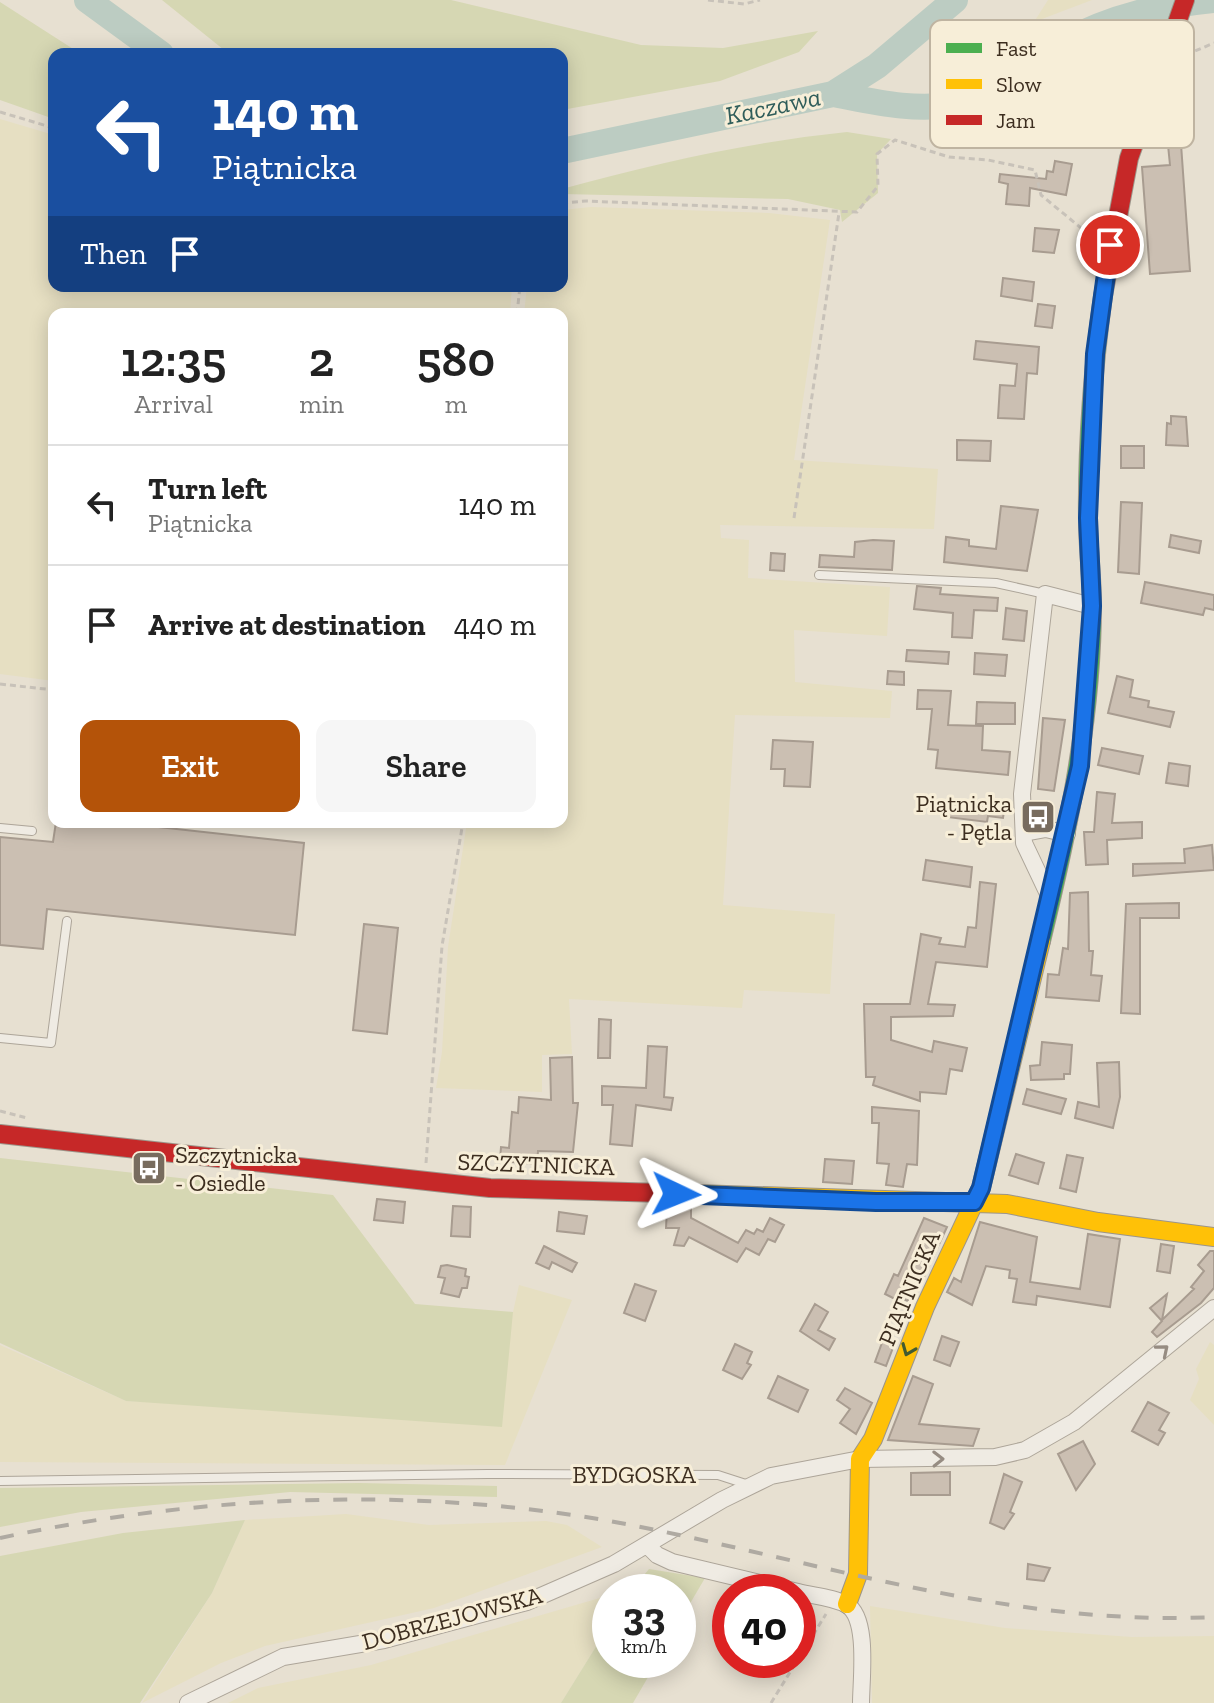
<!DOCTYPE html>
<meta charset="utf-8">
<style>
body{margin:0;font-family:"Zilla Slab",serif;background:#f6f6f6;color:#222;height:100vh;display:flex;flex-direction:column;font-size:30px;white-space:nowrap}
*{box-sizing:border-box;margin:0}
p{font-size:26px;color:#767676}
.icon{flex:none;width:44px;height:44px;fill:none;stroke:currentColor;stroke-width:2;stroke-linecap:round;stroke-linejoin:round}
.map{position:relative;flex:1;overflow:hidden}
.sheet{position:absolute;left:48px;top:308px;width:520px;height:520px;display:flex;flex-direction:column;background:#fff;border-radius:16px;box-shadow:0 4px 20px #0003}
.sheet>*{flex:none}
.guide{position:absolute;left:48px;top:48px;width:520px;height:244px;border-radius:16px;box-shadow:0 4px 20px #0003;background:#1a4fa0;color:#fff;overflow:hidden}
.speed{position:absolute;left:592px;top:1574px;display:flex;gap:16px;font-size:40px;font-weight:700;text-align:center}
.speed>*{display:grid;place-content:center;width:104px;height:104px;border-radius:50%;background:#fff;box-shadow:0 4px 20px #0003;line-height:1}
.speed small{font-size:20px;font-weight:400}
.speed .limit{border:12px solid #d22;background:#fff;color:#111}
.pin{position:absolute;display:grid;place-items:center;width:68px;height:68px;color:#fff;margin:-34px;border:4px solid #fff;border-radius:50%;box-shadow:0 2px 8px #0007}
.me{position:absolute;width:88px;margin:-44px;rotate:92deg;stroke-linejoin:round;filter:drop-shadow(0 0 6px #0008)}
.turn{display:flex;align-items:center;gap:28px;height:168px;padding:0 32px;font-size:36px}
.turn .icon{width:104px;height:104px;stroke-width:2.5}
.turn b{display:block;font-size:56px;line-height:68px}
.then{display:flex;align-items:center;height:76px;padding:0 32px;background:#0003;gap:16px;font-size:30px}
.eta{display:flex;justify-content:space-evenly;align-items:center;height:136px;text-align:center}
.eta b{font-size:48px;font-weight:600;line-height:56px}
.primary-button{display:flex;gap:16px;margin-top:auto;padding:16px 32px}
.primary-button a{flex:1;height:92px;border-radius:16px;background:#b45309;color:#fff;font-size:32px;font-weight:600;line-height:92px;text-align:center}
.primary-button a+a{background:#f6f6f6;color:#222}
ul{padding:0;list-style:none}
li{display:flex;align-items:center;gap:24px;height:120px;padding:0 32px;border-top:2px solid #e0e0e0}
li div{flex:1}
li b{display:block;font-size:30px}
li em{font-style:normal}
.map>svg:first-child{display:block}
.farmland{fill:#e6dfc2}
.green{fill:#d6d7b3}
.lines{fill:none;stroke-linecap:round;stroke-linejoin:round}
.river{stroke:#bcccc2;stroke-width:26}
.building{fill:#cbbfb2;stroke:#a89c90;stroke-width:2}
.lane-casing{stroke:#ada599;stroke-width:10}
.street-casing{stroke:#ada599;stroke-width:18}
.fast-casing{stroke:#9c958a;stroke-width:20}
.slow-casing{stroke:#9c958a;stroke-width:20}
.jam-casing{stroke:#9c958a;stroke-width:20}
.path{stroke:#c8c2b9;stroke-width:3;stroke-dasharray:6 4;stroke-linecap:butt}
.lane{stroke:#efebe3;stroke-width:8}
.street{stroke:#efebe3;stroke-width:16}
.fast{stroke:#4caf50;stroke-width:18}
.slow{stroke:#ffc107;stroke-width:18}
.jam{stroke:#c62828;stroke-width:18}
.rail{stroke:#afaaa2;stroke-width:4;stroke-dasharray:14 14;stroke-linecap:butt}
.oneway{stroke:#425b31}
.oneway2{stroke:#968c82}
.route-casing{stroke:#114b97;stroke-width:20}
.route{stroke:#1a73e8;stroke-width:14}
.labels{text-anchor:middle;dominant-baseline:central;stroke-width:6;stroke-linejoin:round;paint-order:stroke}
.poi-label{font-size:24px;fill:#3d2e20;stroke:#f7eed8;text-anchor:end}
.street-label{font-size:24px;fill:#3d2e20;stroke:#f7eed8}
.water-label{font-size:26px;font-style:italic;fill:#2f5d5a;stroke:#f7eed8}
.key{fill:#f7eed8;stroke:#bfb4a1;stroke-width:2}
.key-label{font-size:22px;fill:#3d2e20}
</style>
<div class="map">
<svg width="1214" height="1703" viewBox="0 0 1214 1703">
<rect width="100%" height="100%" fill="#e7e0d1"/>
<path class="farmland" d="M1048 0H1092L1034 22Z
M0 119 54 135V286H512L510 314H54V681L0 674Z
M591 207 769 213 830 220 794 460 938 469 934 529 720 525 721 538 749 540 748 578 890 587 887 636 794 630 795 682 892 691 890 718 735 715 723 905 835 914 830 994 744 990 742 1008 569 999 572 1054 542 1055V1092L436 1088 442 1052 448 947 467 822H562V314H524L527 286H562V210Z
M519 1285 572 1300 505 1465 0 1462V1345L126 1401 171 1403 513 1312Z
M1210 1342 1214 1345V1425L1190 1400 1199 1379 1196 1369Z
M346 1514 429 1525 546 1521 567 1525 602 1547 434 1608 265 1646 221 1663 142 1703 212 1593 245 1520Z
M610 1595V1624L561 1703H228L258 1688 371 1665Z
M870 1606 1005 1628 1132 1637 1214 1636V1703H872Z"/>
<path class="green" d="M162 0H451L641 45 723 48 818 31 799 52 720 81 562 110V54H229Z
M0 2 81 54H54V119L0 100Z
M847 132 891 139 877 154 878 193 842 222 840 210 788 199 562 194V189C656 163 750 142 847 132Z
M0 1158 333 1195 415 1304 513 1312 502 1427 126 1401 0 1343Z
M360 1483 497 1486V1497L290 1492 81 1512 0 1527V1488Z
M245 1520 212 1593 140 1703H0V1556L123 1533Z
M649 1569 705 1578 678 1624V1592H630Z
M610 1624V1660H658L633 1703H561Z"/>
<g class="lines">
<path class="river" d="M87 0 161 54
M833 94C871 101 915 112 954 104 993 95 1027 64 1061 44 1107 18 1160 5 1213 0
M562 151 833 94 877 66 955 0"/>
</g>
<path class="building" d="M1181 144 1190 271 1150 274 1142 167 1170 165 1168 145Z
M1055 161 1072 164 1066 195 1030 188 1029 206 1006 204 1008 184 999 182 1000 174 1046 179 1047 171 1053 172Z
M1035 228 1059 230 1054 253 1033 251Z
M1003 278 1034 282 1032 301 1001 296Z
M1038 304 1055 306 1052 328 1035 326Z
M976 341 1039 347 1037 374 1027 373 1024 419 998 418 1000 385 1015 386 1017 364 974 359Z
M1171 416 1186 417 1188 446 1166 445 1167 423 1171 424Z
M957 440 991 441 990 461 957 460Z
M1121 446H1144V468H1121Z
M1121 502 1142 503 1139 574 1118 572Z
M1001 506 1038 510 1027 571 944 562 946 537 969 540V546L996 549Z
M1171 535 1201 541 1199 553 1169 547Z
M873 540 894 541 892 570 819 567 820 555 854 557 855 542Z
M771 553 785 554 784 571 770 570Z
M1145 582 1214 595V610L1205 608 1203 615 1141 603Z
M917 586 941 588 940 594 998 598 997 611 974 610 972 638 952 637 953 613 914 609Z
M1006 608 1027 611 1024 641 1003 639Z
M907 650 949 652 948 664 906 661Z
M975 653 1007 655 1005 676 974 674Z
M888 671 904 672V685L887 684Z
M1117 676 1133 680 1130 697 1149 701 1148 707 1174 712 1170 727 1108 713Z
M918 690 951 691 948 725 983 726 982 750 1010 752 1008 775 936 768 938 750 928 749 932 709H917Z
M977 702 1015 703V724H976Z
M1043 718 1065 720 1054 791 1038 789Z
M773 740 813 742 810 787 784 786 785 769H771Z
M1102 748 1143 756 1139 774 1098 765Z
M1169 763 1190 766 1188 786 1166 783Z
M1097 792 1115 794 1112 823 1142 822V838L1107 840 1108 864 1086 865 1084 832H1094Z
M969 801 1005 805 1003 818 988 816 987 822 947 817 949 804 969 806Z
M56 822H113L304 843 295 935 47 909 43 949 0 945V837L53 842Z
M1212 845 1214 870 1133 876V864L1185 863 1184 849Z
M926 860 972 867 970 887 923 880Z
M980 882 996 884 987 967 936 962 928 1004 955 1005 953 1016 891 1017V1040L932 1052 934 1041 967 1048 962 1071 950 1069 946 1094 920 1092V1101L873 1085 875 1077H866L864 1004H910L921 934 941 938 939 944 965 947 968 927 976 928Z
M1088 892 1089 951H1093L1091 975 1102 976 1099 1001 1046 997 1048 974 1059 975 1063 948 1068 949 1070 893Z
M1179 903V918H1140V1014L1121 1013 1126 904Z
M364 924 398 928 387 1034 353 1030Z
M599 1019 611 1020 610 1058H598Z
M1042 1042 1072 1045 1070 1074H1064V1079L1031 1080 1030 1066 1040 1065Z
M648 1046 667 1047 664 1097 673 1098 671 1110 636 1105 632 1146 610 1144 613 1105H602V1086L646 1088Z
M572 1057 573 1103H578L573 1152 538 1151 537 1164 500 1161 501 1147 509 1148 512 1112 518 1113 519 1097 551 1100 550 1058Z
M1119 1062 1120 1097 1113 1128 1075 1118 1078 1102 1099 1107 1097 1063Z
M1027 1089 1066 1099 1061 1114 1023 1104Z
M872 1107 919 1111 917 1165 907 1164 903 1187 886 1185 889 1164 877 1163 879 1123H872Z
M1016 1154 1044 1163 1038 1184 1009 1175Z
M1067 1155 1083 1158 1076 1192 1060 1188Z
M825 1159 854 1161 852 1184 823 1182Z
M377 1199 405 1202 403 1223 374 1220Z
M453 1206 471 1207 470 1237 451 1236Z
M667 1208 691 1209V1218L738 1243 746 1230 754 1234 757 1229 763 1232 770 1218 784 1225 775 1242 768 1239 759 1255 746 1248 737 1262 689 1237 684 1246 674 1245 679 1228H666Z
M559 1212 587 1216 584 1234 557 1231Z
M924 1218 947 1227 923 1279 919 1277 908 1301 900 1298 899 1301 885 1294 894 1274 898 1276Z
M980 1222 1037 1237 1030 1282 1080 1289 1088 1234 1120 1239 1110 1307 1037 1296 1036 1305 1013 1302 1017 1279 1009 1278 1010 1270 986 1266 972 1305 947 1292 954 1278 961 1282Z
M1161 1244 1174 1246 1170 1273 1157 1271Z
M544 1246 577 1263 572 1272 552 1262 549 1269 536 1263Z
M1210 1251H1214V1288L1201 1303 1157 1337 1152 1332 1162 1321 1150 1308 1167 1294 1162 1320 1194 1289 1191 1287 1204 1271 1198 1265Z
M447 1265 466 1269 465 1276 469 1277 467 1288H462L459 1297 441 1293 445 1278 438 1277 441 1266Z
M635 1284 656 1291 645 1321 624 1313Z
M815 1304 828 1312 818 1330 835 1339 829 1350 800 1331Z
M942 1336 959 1342 950 1366 934 1360Z
M883 1340 894 1345 886 1366 875 1362Z
M735 1344 752 1352 747 1363 751 1365 742 1379 723 1370Z
M778 1376 808 1390 798 1412 768 1398Z
M913 1376 933 1384 919 1424 979 1429 973 1446 888 1440Z
M845 1388 872 1403 856 1434 840 1423 850 1409 837 1400Z
M1148 1402 1169 1413 1159 1430 1165 1433 1158 1445 1132 1431Z
M1083 1441 1095 1464 1076 1490 1058 1454Z
M950 1472V1495H911V1473Z
M1004 1474 1022 1482 1010 1512 1014 1514 1004 1529 990 1523Z
M1028 1564 1050 1568 1044 1581 1027 1579Z"/>
<g class="lines">
<g class="lane-casing">
<path id="lane" d="M819 575 996 583 1045 594
M0 828 32 831
M0 1038 51 1043 67 921
M0 1481 487 1474 718 1475 749 1485"/>
</g>
<g class="street-casing">
<path id="street" d="M1024 833 1046 829 1067 834
M1051 900 1024 843 1022 794 1045 594 1092 606
M647 1545 657 1555 672 1562 798 1592
M798 1592C813 1596 834 1597 847 1605 869 1618 861 1680 861 1703
M188 1703 283 1657 384 1640 527 1602 614 1564 722 1500 771 1476 860 1459 995 1457 1025 1450 1074 1422 1214 1308"/>
</g>
<g class="fast-casing">
<path id="fast" d="M1041 941C1068 831 1092 718 1092 605 1092 576 1088 548 1088 520 1087 445 1093 369 1103 296"/>
</g>
<g class="slow-casing">
<path id="slow" d="M696 1194 1007 1204 1098 1222 1214 1237
M847 1604 858 1574 860 1459 873 1439 925 1307 981 1188 1041 941"/>
</g>
<g class="jam-casing">
<path id="jam" d="M1103 296 1129 158 1185 0
M0 1134 490 1188 696 1194"/>
</g>
<path class="path" d="M708 0 744 4 760 0
M1181 65 1195 51 1214 43
M0 112 54 128
M562 203 586 201 857 212 878 186 877 154 895 140 949 157 988 160 1035 170 1041 195 1092 237
M517 314 520 286
M794 518 839 213
M0 684 54 690
M0 1111 27 1118
M426 1163 442 946 463 822
M771 1703 826 1614"/>
<use href="#lane" class="lane"/>
<use href="#street" class="street"/>
<use href="#fast" class="fast"/>
<use href="#slow" class="slow"/>
<use href="#jam" class="jam"/>
<path class="rail" d="M0 1538C206 1494 424 1485 631 1525 823 1563 1017 1627 1214 1617"/>
</g>
<defs><path id="oneway-chevron" d="M-2-3.5L2.5 0L-2 3.5" fill="none" stroke-width="1.6" stroke-linecap="round" stroke-linejoin="round" transform="scale(2)"/></defs>
<use class="oneway" href="#oneway-chevron" transform="translate(908 1350) rotate(112)"/>
<g class="oneway2">
<use href="#oneway-chevron" transform="translate(1163 1350) rotate(-40)"/>
<use href="#oneway-chevron" transform="translate(938 1459) rotate(-1)"/>
</g>
<g class="lines">
<g class="route-casing">
<path id="route" d="M676 1194 876 1202H974L981 1188 1080 766 1092 606 1088 518 1095 354 1110 245"/>
</g>
<use href="#route" class="route"/>
</g>
<defs>
<g id="bus-square" transform="scale(1.8)"><rect x="-9" y="-9" width="18" height="18" rx="4" fill="#786c5e" stroke="#f7eed8"/><path d="M-5-6H5V4H4V6H2V4H-2V6H-4V4H-5ZM-3.5-4V0h7V-4ZM-3.5 1.2v1.5H-2V1.2ZM2 1.2v1.5H3.5V1.2Z" fill="#fff"/></g>
</defs>
<g fill-rule="evenodd">
<use href="#bus-square" x="1038" y="817"/>
<use href="#bus-square" x="149" y="1168"/>
</g>
<g class="labels">
<g class="poi-label">
<text x="1012" y="803">Piątnicka<tspan x="1012" dy="28">- Pętla</tspan></text>
<text x="175" y="1154" text-anchor="start">Szczytnicka<tspan x="175" dy="28">- Osiedle</tspan></text>
</g>
<g class="street-label">
<text transform="translate(536 1164) rotate(2)">SZCZYTNICKA</text>
<text transform="translate(909 1288) rotate(-67)">PIĄTNICKA</text>
<text x="634" y="1474">BYDGOSKA</text>
<text transform="translate(452 1618) rotate(-15)">DOBRZEJOWSKA</text>
</g>
<g class="water-label">
<text transform="translate(773 106) rotate(-12)">Kaczawa</text>
</g>
</g>
<rect x="930" y="20" width="264" height="128" rx="12" class="key"/>
<rect x="946" y="43" width="36" height="10" fill="#4caf50"/>
<rect x="946" y="79" width="36" height="10" fill="#ffc107"/>
<rect x="946" y="115" width="36" height="10" fill="#c62828"/>
<g class="key-label">
<text x="996" y="56">Fast</text>
<text x="996" y="92">Slow</text>
<text x="996" y="128">Jam</text>
</g>
</svg>
<div class="speed"><div>33<small>km/h</small></div><div class="limit">40</div></div>
<div class="pin" style="left:1110px;top:245px;background:#d93025"><svg class="icon" aria-label="arrive" viewBox="0 0 24 24"><path d="M6 21V4h12l-3 4 3 4H6"/></svg></div>
<svg class="me" style="left:676px;top:1194px" viewBox="-20 -20 40 40"><path d="M0-17L14 15 0 8-14 15z" fill="#1a73e8" stroke="#fff" stroke-width="4"/></svg>
<div class="guide">
<div class="turn"><svg class="icon" aria-label="left" viewBox="0 0 24 24"><path d="M17 20v-9H6M10 6l-5 5 5 5"/></svg><div><b>140 m</b>Piątnicka</div></div>
<div class="then">Then<svg class="icon" aria-label="arrive" viewBox="0 0 24 24"><path d="M6 21V4h12l-3 4 3 4H6"/></svg></div>
</div>
<section class="sheet">
<div class="eta">
<div><b>12:35</b><p>Arrival</p></div>
<div><b>2</b><p>min</p></div>
<div><b>580</b><p>m</p></div>
</div>
<ul>
<li><svg class="icon" aria-label="left" viewBox="0 0 24 24"><path d="M17 20v-9H6M10 6l-5 5 5 5"/></svg><div><b>Turn left</b><p>Piątnicka</p></div><em>140 m</em></li>
<li><svg class="icon" aria-label="arrive" viewBox="0 0 24 24"><path d="M6 21V4h12l-3 4 3 4H6"/></svg><div><b>Arrive at destination</b></div><em>440 m</em></li>
</ul>
<div class="primary-button"><a>Exit</a><a>Share</a></div>
</section>
</div>
